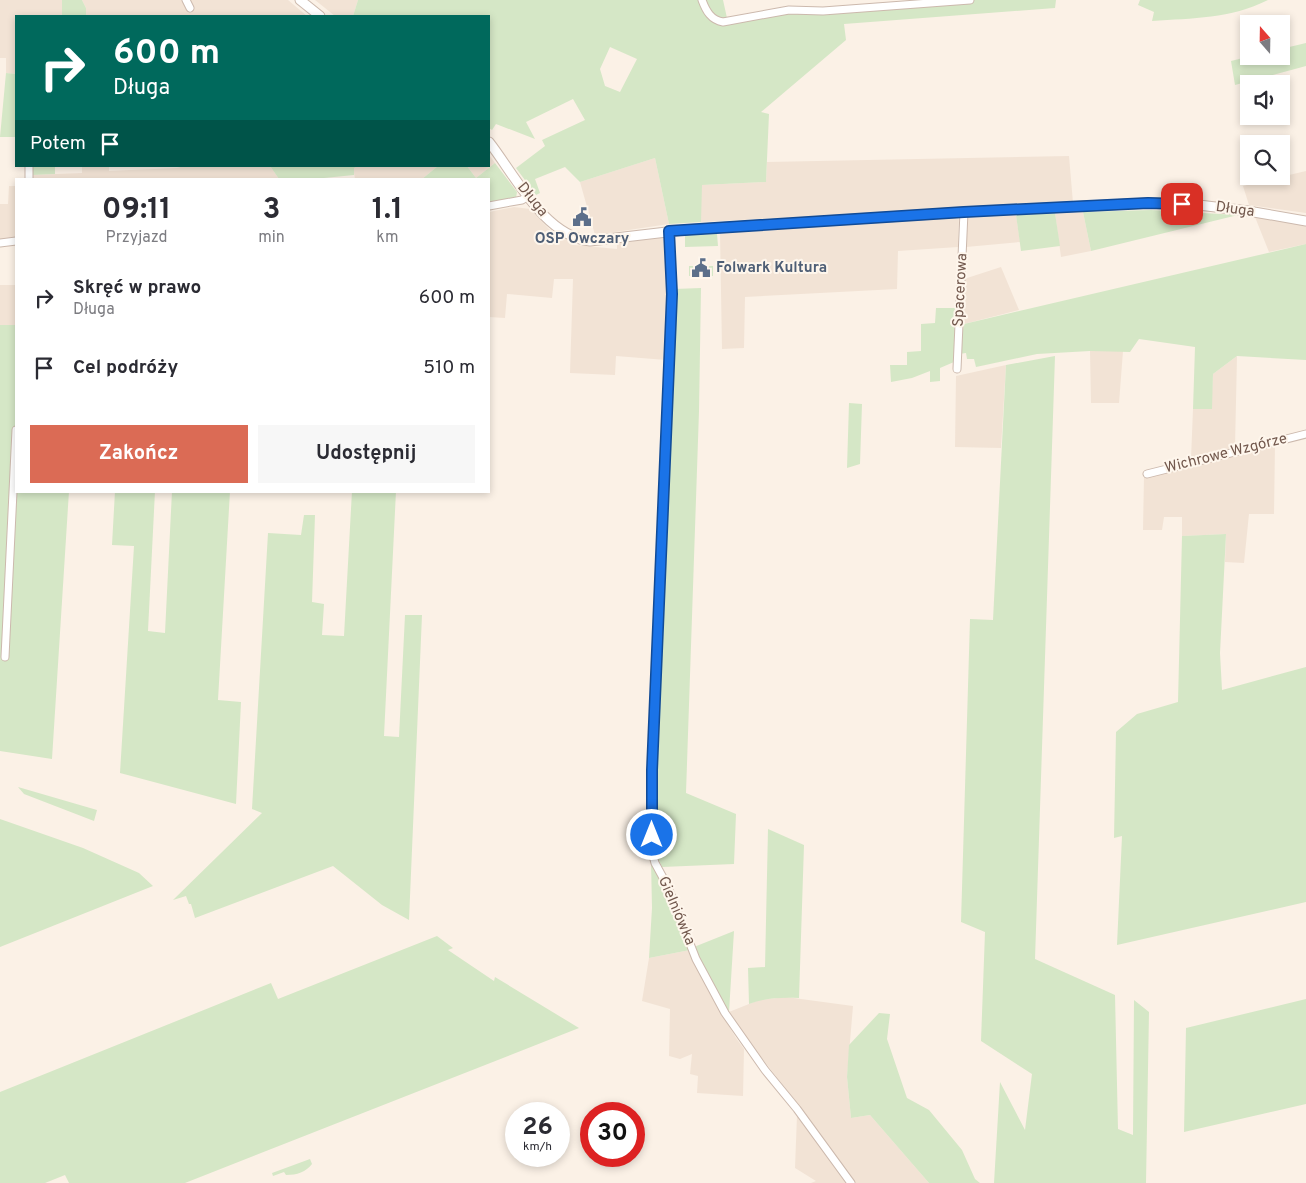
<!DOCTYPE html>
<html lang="pl">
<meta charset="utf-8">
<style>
body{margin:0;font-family:Overpass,sans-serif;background:#f7f7f7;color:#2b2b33;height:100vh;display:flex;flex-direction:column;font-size:19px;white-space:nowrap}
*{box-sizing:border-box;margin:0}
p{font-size:16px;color:#7c7c81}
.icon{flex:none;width:28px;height:28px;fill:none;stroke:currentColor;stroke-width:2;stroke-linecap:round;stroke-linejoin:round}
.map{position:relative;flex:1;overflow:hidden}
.drawer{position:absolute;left:15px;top:178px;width:475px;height:315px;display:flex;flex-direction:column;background:#fff;border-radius:0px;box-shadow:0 2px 8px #0003}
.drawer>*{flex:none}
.hud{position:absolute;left:15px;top:15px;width:475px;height:152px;border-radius:0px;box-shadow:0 2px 8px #0003;background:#00695c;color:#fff;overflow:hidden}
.needle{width:32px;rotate:340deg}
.controls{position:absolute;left:1240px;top:15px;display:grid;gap:10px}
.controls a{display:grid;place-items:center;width:50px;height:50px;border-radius:0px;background:#fff;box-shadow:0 2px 8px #0003;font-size:25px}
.speed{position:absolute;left:505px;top:1102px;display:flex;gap:10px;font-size:25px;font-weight:700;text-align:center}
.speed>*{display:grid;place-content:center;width:65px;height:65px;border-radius:50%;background:#fff;box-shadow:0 2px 8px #0003;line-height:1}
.speed small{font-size:12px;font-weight:400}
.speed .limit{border:8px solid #d22;background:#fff;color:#111}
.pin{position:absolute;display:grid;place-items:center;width:42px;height:42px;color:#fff;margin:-21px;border-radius:10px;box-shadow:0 2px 8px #0006}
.me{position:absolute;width:55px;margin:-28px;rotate:0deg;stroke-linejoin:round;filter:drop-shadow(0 0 4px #0008)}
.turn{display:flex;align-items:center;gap:18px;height:105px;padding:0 15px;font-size:22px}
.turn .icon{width:65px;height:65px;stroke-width:2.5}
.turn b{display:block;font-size:35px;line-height:42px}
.then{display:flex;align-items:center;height:48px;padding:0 15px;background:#0003;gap:10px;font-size:19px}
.eta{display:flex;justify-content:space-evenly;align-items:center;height:85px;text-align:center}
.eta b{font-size:30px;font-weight:700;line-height:35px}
.primary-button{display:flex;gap:10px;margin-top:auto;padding:10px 15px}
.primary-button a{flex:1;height:58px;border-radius:0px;background:#db6b55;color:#fff;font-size:20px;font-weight:700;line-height:58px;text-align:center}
.primary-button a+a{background:#f7f7f7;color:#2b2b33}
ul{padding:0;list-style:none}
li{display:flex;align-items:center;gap:15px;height:70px;padding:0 15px}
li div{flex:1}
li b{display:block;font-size:19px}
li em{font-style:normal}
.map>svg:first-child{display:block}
.residential{fill:#f2e3d5}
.green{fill:#d5e7c6;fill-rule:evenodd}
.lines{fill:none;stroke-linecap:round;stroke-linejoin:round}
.minor-casing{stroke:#ccb9ad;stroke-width:9}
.tertiary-casing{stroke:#ccb9ad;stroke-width:11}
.minor{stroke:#fff;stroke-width:7}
.tertiary{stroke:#fff;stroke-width:9}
.route-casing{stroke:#114b97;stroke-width:12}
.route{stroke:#1a73e8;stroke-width:9}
.labels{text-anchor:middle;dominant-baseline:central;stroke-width:4;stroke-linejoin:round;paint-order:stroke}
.street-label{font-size:15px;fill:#72584d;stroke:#fef6ec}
.service-label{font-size:15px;font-weight:bold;fill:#4e5e75;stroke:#fef6ec}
</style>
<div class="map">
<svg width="1306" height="1183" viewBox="0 0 1306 1183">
<rect width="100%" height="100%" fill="#fbf1e6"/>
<path class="residential" d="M0 0H62V16H16V74L6 73V58H0Z
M82 0H288L307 16H86V8Z
M315 0H358L353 16H335Z
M489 155 495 163 476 178 467 166H489Z
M1069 156 1073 203 701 222V185L766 182 767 162Z
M655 158 669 224 595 235 580 182Z
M82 166H109V171L177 168 184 166H270L279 179H32V175L82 173Z
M357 166H438L422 179H355L353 167Z
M1306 171V213L1249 205 1243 186Z
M9 186H16V238L0 240V204H8Z
M514 207 530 209 549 229 575 245 617 249V243L668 237 669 276 666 360 616 356 615 375 570 373 573 279H554L552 298 507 294 505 318 489 317V212Z
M1083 212 1091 251 1061 257 1055 213Z
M1016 215 1020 242 966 247 968 216Z
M959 216 958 247 898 251 897 289 745 297 744 348 722 349 720 233 888 219Z
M1255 217 1306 225V244L1269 252Z
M1001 267 1019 310 964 324V279Z
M0 285H16V325H0Z
M1090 351H1123L1119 403H1091Z
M1237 356 1235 447 1191 459 1193 409H1211L1213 374Z
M1006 365 1001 448 955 447 956 376Z
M1275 445 1274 514H1249L1244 563 1225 562 1226 534 1182 536V517H1164L1162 530H1143L1144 476Z
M690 950 712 997 736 1038 744 1049 743 1096 697 1093 698 1076 690 1074 692 1054 680 1059 669 1056 670 1009 642 1001 649 958Z
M786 997 853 1006 847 1077 851 1118 870 1115 929 1183H853L793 1098 736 1025 729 1012 759 1000Z
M797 1115 847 1183H811L816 1181 795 1168Z"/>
<path class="green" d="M62 0H82L86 8V16H62Z
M358 0H723L727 18 968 0H1056L1055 8 844 24 846 40 761 112 769 114 766 182 702 185 701 222 669 224 655 158 580 182 565 167 535 179 540 193 536 195 516 168 545 146 542 140 585 120 573 99 526 122 535 139 496 124 492 130 489 128V16H353ZM610 47 637 59 620 92 605 86 600 69Z
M1140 0H1268C1230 19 1193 18 1152 21L1154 12 1138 5Z
M1306 43V66L1235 85 1231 61 1251 56H1281V49Z
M6 73 16 74V137H0Z
M495 163 517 192 516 198 489 202V179H422L438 166H467L476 178Z
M32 166H55V174L32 175Z
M270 166H357L354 168V175L314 179H279Z
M1151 210 1238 215 1091 251 1083 212Z
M1055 213 1060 246 1021 251 1016 215Z
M717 234 718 246 685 247V235Z
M1306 244V360L1237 356 1213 374 1212 409H1193L1195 347 1139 339 1130 352 1090 351 1037 354 976 367 974 359H967L966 353 959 354 964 324Z
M689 266H713V276H689Z
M701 288 699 411 686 793 736 814 734 864 662 867 656 854 654 778 674 289Z
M936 308H957L954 362 940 368V381L930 382V371L912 378 891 382 890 365H907V352L921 351V324L935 323Z
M0 325H16V491H69L52 759 0 751Z
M1055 356 1035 959 1115 995 1118 1129 1133 1135 1134 1000 1149 1012 1146 1183H994L1000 1082 1025 1130 1032 1074 981 1041 985 932 961 922 970 619 993 620 1006 365Z
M849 403 862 404 860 464 847 468Z
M115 491H155L148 631 165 633 172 491H230L218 700 241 702 236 804 120 773 134 546 112 545Z
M352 491H396L384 736 399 737 405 615H422L409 920 382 905 333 866 195 918 191 904H189L186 896 173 900 262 813 252 809 268 533 301 535 304 515H315L312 602 324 604 322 635 344 636Z
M1226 534 1220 653 1222 690 1306 667V902L1117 945 1122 836 1114 838 1116 732 1137 714 1178 702 1182 536Z
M18 787 97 810 94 821 24 794Z
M0 819 83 848 139 873 153 886 0 947Z
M768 829 804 845 799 998C782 997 765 998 749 1004L748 968 765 967Z
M651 861 676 913 690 950 649 958 652 908Z
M734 931 729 1012 710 980 694 947Z
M437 936 453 948 448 950 494 981 495 977 579 1028 185 1183H69L65 1175 45 1183H0V1092L271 983 278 999Z
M1306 999V1104L1184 1132 1186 1028Z
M879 1013 890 1014 887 1039 907 1098 929 1110 962 1150 975 1179 980 1183H929L870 1115 851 1118 847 1077 849 1045Z
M310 1159 312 1164C306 1172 297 1175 286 1175L284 1172 273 1176 272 1173Z"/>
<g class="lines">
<g class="minor-casing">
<path id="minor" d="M186 0 190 8
M702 0C706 11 711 20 723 22L789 10 823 11 970 0
M29 179V166
M489 206 522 200 528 196
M669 231 672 294 652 770V852L655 863 667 885 696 959 725 1013 765 1070 797 1109 851 1183
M0 243 16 241
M957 369 964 212
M1147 474 1306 434
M5 657 16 430"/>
</g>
<g class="tertiary-casing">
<path id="tertiary" d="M300 0 320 16
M489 142C515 175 544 236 590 241L684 230 964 212 1148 203 1199 205 1248 211 1306 221"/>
</g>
<use href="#minor" class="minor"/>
<use href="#tertiary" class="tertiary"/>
</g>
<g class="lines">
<g class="route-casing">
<path id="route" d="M652 835V770L672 294 669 231 964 212 1148 203 1182 204"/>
</g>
<use href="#route" class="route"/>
</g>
<defs>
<g id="civic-bare" transform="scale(1.5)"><path d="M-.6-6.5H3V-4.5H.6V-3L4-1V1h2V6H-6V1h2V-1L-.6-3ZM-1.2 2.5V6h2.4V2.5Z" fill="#5c6f8a" stroke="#fef6ec" stroke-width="2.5" paint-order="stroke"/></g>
</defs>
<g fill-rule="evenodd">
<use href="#civic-bare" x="582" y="217"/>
<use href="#civic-bare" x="701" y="268"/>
</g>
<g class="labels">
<g class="street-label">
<text transform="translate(532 200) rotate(51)">Długa</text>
<text transform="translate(1235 210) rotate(8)">Długa</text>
<text transform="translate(961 290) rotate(-87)">Spacerowa</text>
<text transform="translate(1226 454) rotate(-14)">Wichrowe Wzgórze</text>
<text transform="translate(676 911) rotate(67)">Gielniówka</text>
</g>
<g class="service-label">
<text x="582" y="239">OSP Owczary</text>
<text x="716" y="268" text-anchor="start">Folwark Kultura</text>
</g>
</g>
</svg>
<div class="controls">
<a><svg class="needle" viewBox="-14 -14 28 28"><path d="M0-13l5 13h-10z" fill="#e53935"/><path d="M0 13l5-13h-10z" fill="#7c7c81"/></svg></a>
<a><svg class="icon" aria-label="sound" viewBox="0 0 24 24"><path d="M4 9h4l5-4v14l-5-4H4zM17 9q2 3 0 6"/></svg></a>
<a><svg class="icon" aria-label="search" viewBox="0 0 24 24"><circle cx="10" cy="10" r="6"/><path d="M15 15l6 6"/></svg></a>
</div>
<div class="speed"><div>26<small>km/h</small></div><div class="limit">30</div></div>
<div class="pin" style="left:1182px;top:204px;background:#d93025"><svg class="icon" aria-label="arrive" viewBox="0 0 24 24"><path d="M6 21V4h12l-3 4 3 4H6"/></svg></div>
<svg class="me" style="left:652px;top:835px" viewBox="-20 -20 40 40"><circle r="17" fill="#1a73e8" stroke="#fff" stroke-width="3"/><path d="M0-11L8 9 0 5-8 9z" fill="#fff"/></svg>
<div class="hud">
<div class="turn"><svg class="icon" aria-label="right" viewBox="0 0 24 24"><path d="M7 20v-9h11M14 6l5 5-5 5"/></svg><div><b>600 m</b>Długa</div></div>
<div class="then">Potem<svg class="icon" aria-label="arrive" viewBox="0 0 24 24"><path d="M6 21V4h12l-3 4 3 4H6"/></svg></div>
</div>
<section class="drawer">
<div class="eta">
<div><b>09:11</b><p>Przyjazd</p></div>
<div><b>3</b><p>min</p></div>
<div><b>1.1</b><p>km</p></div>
</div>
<ul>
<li><svg class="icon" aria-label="right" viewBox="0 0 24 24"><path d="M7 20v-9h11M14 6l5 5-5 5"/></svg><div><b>Skręć w prawo</b><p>Długa</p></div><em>600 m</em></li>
<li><svg class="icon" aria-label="arrive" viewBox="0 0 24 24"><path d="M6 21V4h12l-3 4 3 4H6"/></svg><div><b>Cel podróży</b></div><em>510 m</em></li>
</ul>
<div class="primary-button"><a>Zakończ</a><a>Udostępnij</a></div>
</section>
</div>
